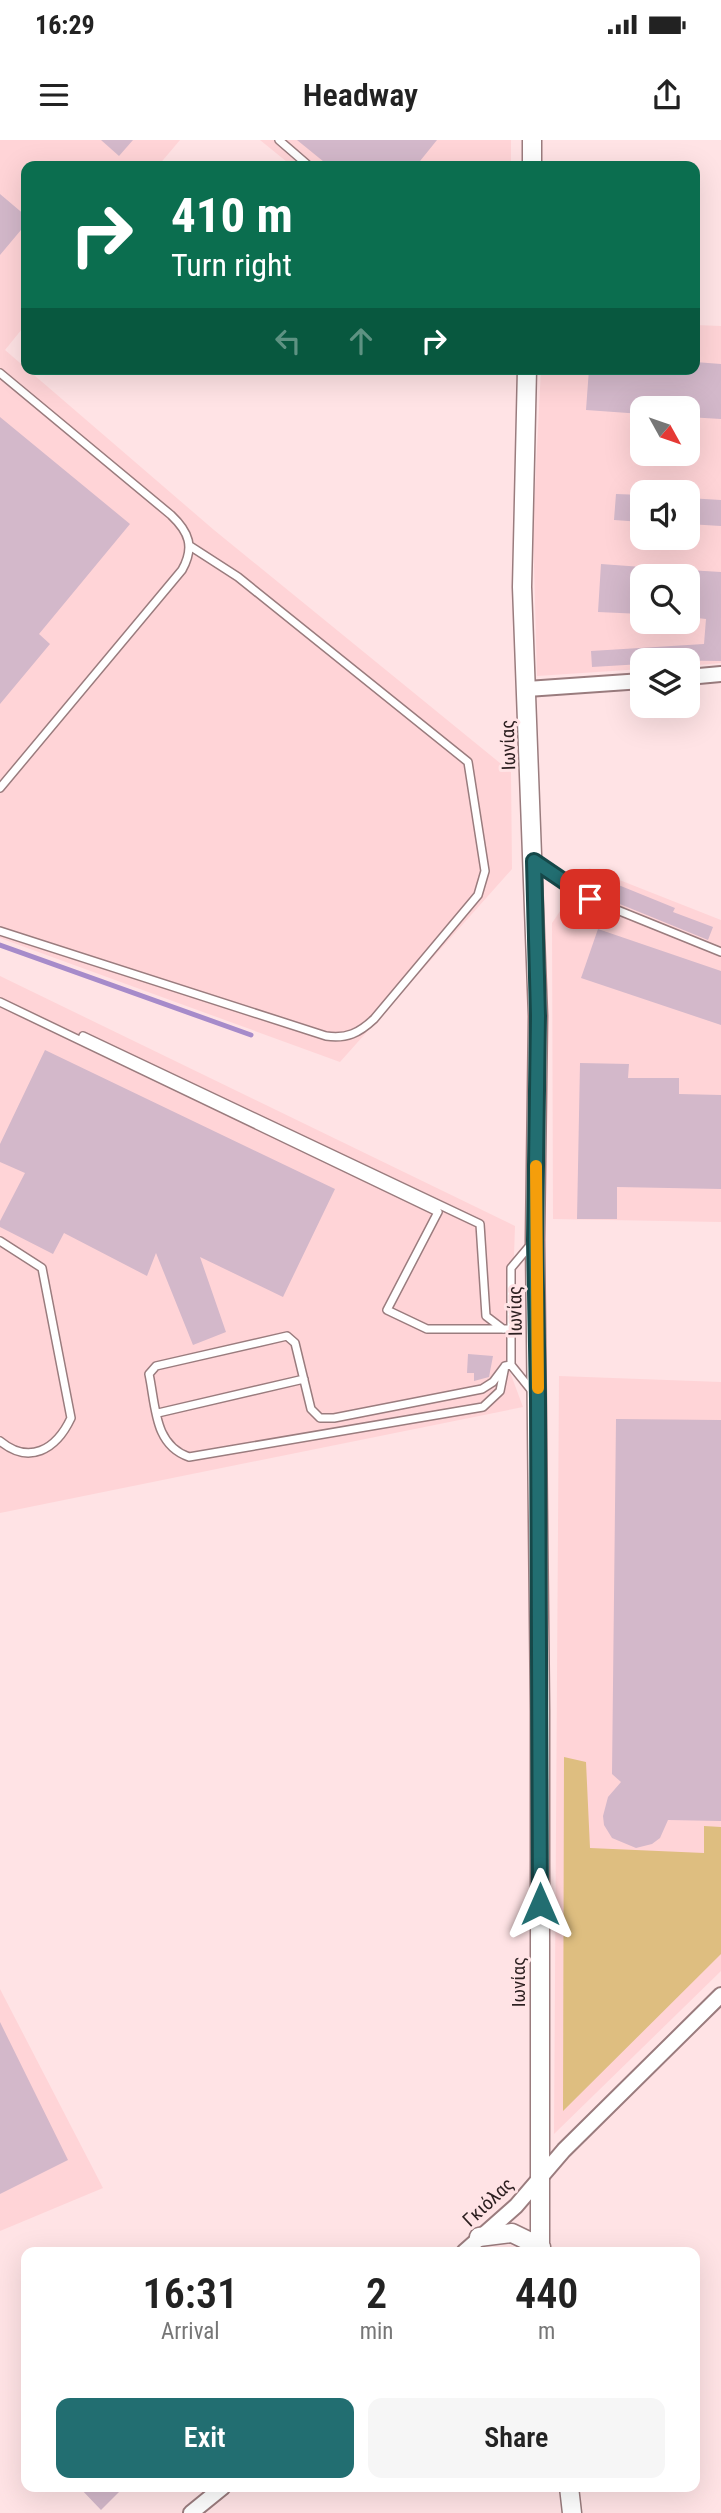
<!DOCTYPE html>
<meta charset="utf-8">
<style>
body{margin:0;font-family:"Roboto Condensed",sans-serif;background:#f6f6f6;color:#222;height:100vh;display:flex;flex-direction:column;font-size:26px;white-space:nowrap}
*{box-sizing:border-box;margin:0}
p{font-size:23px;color:#767676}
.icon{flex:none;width:38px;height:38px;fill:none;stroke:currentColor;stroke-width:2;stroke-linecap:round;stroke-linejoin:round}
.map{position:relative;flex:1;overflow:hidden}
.side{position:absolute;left:21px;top:2107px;width:679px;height:245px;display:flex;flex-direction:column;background:#fff;border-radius:14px;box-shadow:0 7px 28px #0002}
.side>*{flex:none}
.banner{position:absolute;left:21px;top:21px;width:679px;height:214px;border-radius:14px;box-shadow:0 7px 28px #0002;background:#0b6e4f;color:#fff;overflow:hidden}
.needle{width:46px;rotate:130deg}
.controls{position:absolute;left:630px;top:256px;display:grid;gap:14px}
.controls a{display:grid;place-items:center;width:70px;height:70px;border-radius:14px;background:#fff;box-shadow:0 7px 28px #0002;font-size:35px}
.pin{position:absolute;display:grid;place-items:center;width:60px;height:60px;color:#fff;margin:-30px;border-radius:14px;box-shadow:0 4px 10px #0006}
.me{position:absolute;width:77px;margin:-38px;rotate:0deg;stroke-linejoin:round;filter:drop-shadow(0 0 5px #0008)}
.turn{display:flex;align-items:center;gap:24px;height:147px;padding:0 35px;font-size:32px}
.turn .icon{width:91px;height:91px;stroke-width:2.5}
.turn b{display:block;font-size:49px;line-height:60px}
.lanes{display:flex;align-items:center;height:66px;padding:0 35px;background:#0003;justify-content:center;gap:35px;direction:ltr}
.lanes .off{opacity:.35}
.eta{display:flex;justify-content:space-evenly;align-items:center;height:119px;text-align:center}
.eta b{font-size:42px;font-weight:600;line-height:49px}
.cta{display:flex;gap:14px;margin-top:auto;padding:14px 35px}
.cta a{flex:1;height:80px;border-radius:14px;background:#226e71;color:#fff;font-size:28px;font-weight:600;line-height:80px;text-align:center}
.cta a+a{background:#f6f6f6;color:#222}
.status{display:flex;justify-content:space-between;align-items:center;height:49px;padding:0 35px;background:#fff;direction:ltr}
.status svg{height:19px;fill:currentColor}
header{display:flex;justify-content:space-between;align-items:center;height:91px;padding:0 35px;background:#fff;font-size:32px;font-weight:600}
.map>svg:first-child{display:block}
.built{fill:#ffd4d7;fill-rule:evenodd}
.green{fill:#debe80}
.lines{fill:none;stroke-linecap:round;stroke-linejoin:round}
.stream{stroke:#a68bca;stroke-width:5}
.building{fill:#d3b8ca}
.service-casing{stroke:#9a7c7e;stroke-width:10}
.minor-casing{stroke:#9a7c7e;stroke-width:18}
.tertiary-casing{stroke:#9a7c7e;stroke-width:21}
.service{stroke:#fff;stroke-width:7}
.minor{stroke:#fff;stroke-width:14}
.tertiary{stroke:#fff;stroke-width:18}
.route-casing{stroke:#164849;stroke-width:18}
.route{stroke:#226e71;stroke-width:12}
.slow{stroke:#f59e0b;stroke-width:12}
.labels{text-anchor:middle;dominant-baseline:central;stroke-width:6;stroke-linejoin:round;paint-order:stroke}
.street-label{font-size:19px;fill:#2d2021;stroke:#ffe3e5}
</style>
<div class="status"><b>16:29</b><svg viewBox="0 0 49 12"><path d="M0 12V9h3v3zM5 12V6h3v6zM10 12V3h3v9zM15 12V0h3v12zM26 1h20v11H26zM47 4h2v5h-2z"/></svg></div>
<header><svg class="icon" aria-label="menu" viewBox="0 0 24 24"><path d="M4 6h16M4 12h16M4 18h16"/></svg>Headway<svg class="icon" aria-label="share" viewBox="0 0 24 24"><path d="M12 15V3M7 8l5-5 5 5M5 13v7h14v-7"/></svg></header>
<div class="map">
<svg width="721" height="2373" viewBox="0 0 721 2373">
<rect width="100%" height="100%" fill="#ffe3e5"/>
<path class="built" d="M0 0H180L158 26H26V184L5 210 214 390 511 632 512 729 340 922 0 798Z
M260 0H511V26H292Z
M695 185 721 186V523L688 526V520H642V529L537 536 533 388 541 229H695ZM642 268H688V313H642ZM642 352H688V397H642ZM642 436H688V481H642Z
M589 728 721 780V1082L553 1079 552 783Z
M0 836 515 1086 510 1232 523 1267 0 1373Z
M559 1236 721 1242V1831L554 1994Z
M0 1849 103 2048 0 2091Z"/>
<path class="green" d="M564 1617 586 1622 590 1708 704 1713V1686L721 1687V1814L563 1971Z"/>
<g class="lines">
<path class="stream" d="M0 805 251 895"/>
</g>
<path class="building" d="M101 0H133L119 16Z
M297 0H437L416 26H329Z
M0 54 26 76V84L0 115Z
M695 222 721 224V279L688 277V268H642V274L586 270 589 229H695Z
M0 277 130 384 39 494 50 504 0 564Z
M616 354 642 355V382L614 380Z
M688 358 721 360V386L688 384Z
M601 424 642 427V474L598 472Z
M688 430 721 432V521L642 520V524L592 527 591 511 704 504 706 479 688 477Z
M611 742 675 768 673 772 713 787 708 800 605 758Z
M598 789 721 831V885L581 838Z
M45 910 335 1049 283 1157 200 1117 226 1192 193 1205 156 1113 147 1136 64 1093 53 1114 0 1087V1081L25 1033 0 1022V1004Z
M580 923 629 924 628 938H679V954L721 955V1049L617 1047V1079H577Z
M468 1214 493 1216 489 1237 474 1241V1233H467Z
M616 1279 721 1280V1681L668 1680 660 1698 652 1704 636 1708 612 1698 604 1685 603 1676 608 1657 621 1642 612 1634Z
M0 1882 68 2020 0 2054Z
M79 2347H124L101 2370Z"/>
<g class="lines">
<g class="service-casing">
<path id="service" d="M279 0 309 26
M0 233 171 375C189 392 195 407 182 430L0 648
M535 722 590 759 721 812
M0 791 326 896C347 899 359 893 374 879L478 755 485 731 468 622 238 437 190 406
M0 862 438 1072 387 1170 427 1189H511
M83 896 480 1084 486 1176 503 1189
M0 1101 42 1128 71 1278C56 1310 29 1325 0 1301
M505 1226 500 1251 483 1267 189 1317C154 1305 156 1267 149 1234L156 1226 287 1196 295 1203 311 1269 320 1278H334L482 1249 493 1242 505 1226 511 1225
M532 1251 511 1225V1128L532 1103
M158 1273 304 1239"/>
</g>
<g class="minor-casing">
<path id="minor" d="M688 537 721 534
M527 549 642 541
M464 2112 516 2066 564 2010 721 1855
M191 2373 223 2347"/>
</g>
<g class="tertiary-casing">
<path id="tertiary" d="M532 26V0
M527 229 522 447 538 876 535 1100 540 1571V2112
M479 2097 512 2093 541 2107
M569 2347 572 2373"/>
</g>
<use href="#service" class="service"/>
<use href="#minor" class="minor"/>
<use href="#tertiary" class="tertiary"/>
</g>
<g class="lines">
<g class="route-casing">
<path id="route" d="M540 1764 538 1258 535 1100 538 876 534 721 590 759"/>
</g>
<use href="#route" class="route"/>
<path class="slow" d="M536 1026 538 1248"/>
</g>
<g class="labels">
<g class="street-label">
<text transform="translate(508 605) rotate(-92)">Ιωνίας</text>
<text transform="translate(515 1171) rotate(-91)">Ιωνίας</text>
<text transform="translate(518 1842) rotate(-90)">Ιωνίας</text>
<text transform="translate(488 2062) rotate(-43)">Γκιόλας</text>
</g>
</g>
</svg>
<div class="controls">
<a><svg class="needle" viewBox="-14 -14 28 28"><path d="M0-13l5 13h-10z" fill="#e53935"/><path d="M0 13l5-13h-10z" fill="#767676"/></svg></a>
<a><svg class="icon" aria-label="sound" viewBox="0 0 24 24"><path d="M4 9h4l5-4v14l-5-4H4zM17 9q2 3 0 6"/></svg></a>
<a><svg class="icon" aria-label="search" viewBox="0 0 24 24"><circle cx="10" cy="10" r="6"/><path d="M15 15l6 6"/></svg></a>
<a><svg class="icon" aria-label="layers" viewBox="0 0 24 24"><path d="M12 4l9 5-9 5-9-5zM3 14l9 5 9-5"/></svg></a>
</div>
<div class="pin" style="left:590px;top:759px;background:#d93025"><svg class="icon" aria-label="arrive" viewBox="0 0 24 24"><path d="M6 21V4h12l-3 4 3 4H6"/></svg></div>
<svg class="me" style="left:540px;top:1764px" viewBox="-20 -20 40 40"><path d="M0-17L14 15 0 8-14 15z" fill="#226e71" stroke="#fff" stroke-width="4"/></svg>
<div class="banner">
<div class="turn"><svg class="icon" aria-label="right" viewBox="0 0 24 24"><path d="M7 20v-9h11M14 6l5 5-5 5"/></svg><div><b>410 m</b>Turn right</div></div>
<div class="lanes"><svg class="icon off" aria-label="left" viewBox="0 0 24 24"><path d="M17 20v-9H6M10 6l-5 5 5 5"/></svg><svg class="icon off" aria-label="ahead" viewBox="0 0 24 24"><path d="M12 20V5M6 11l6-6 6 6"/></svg><svg class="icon" aria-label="right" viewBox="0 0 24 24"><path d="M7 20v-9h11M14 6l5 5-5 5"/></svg></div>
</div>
<section class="side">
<div class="eta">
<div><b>16:31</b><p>Arrival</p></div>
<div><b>2</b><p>min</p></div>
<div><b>440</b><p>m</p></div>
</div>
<div class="cta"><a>Exit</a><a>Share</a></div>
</section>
</div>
